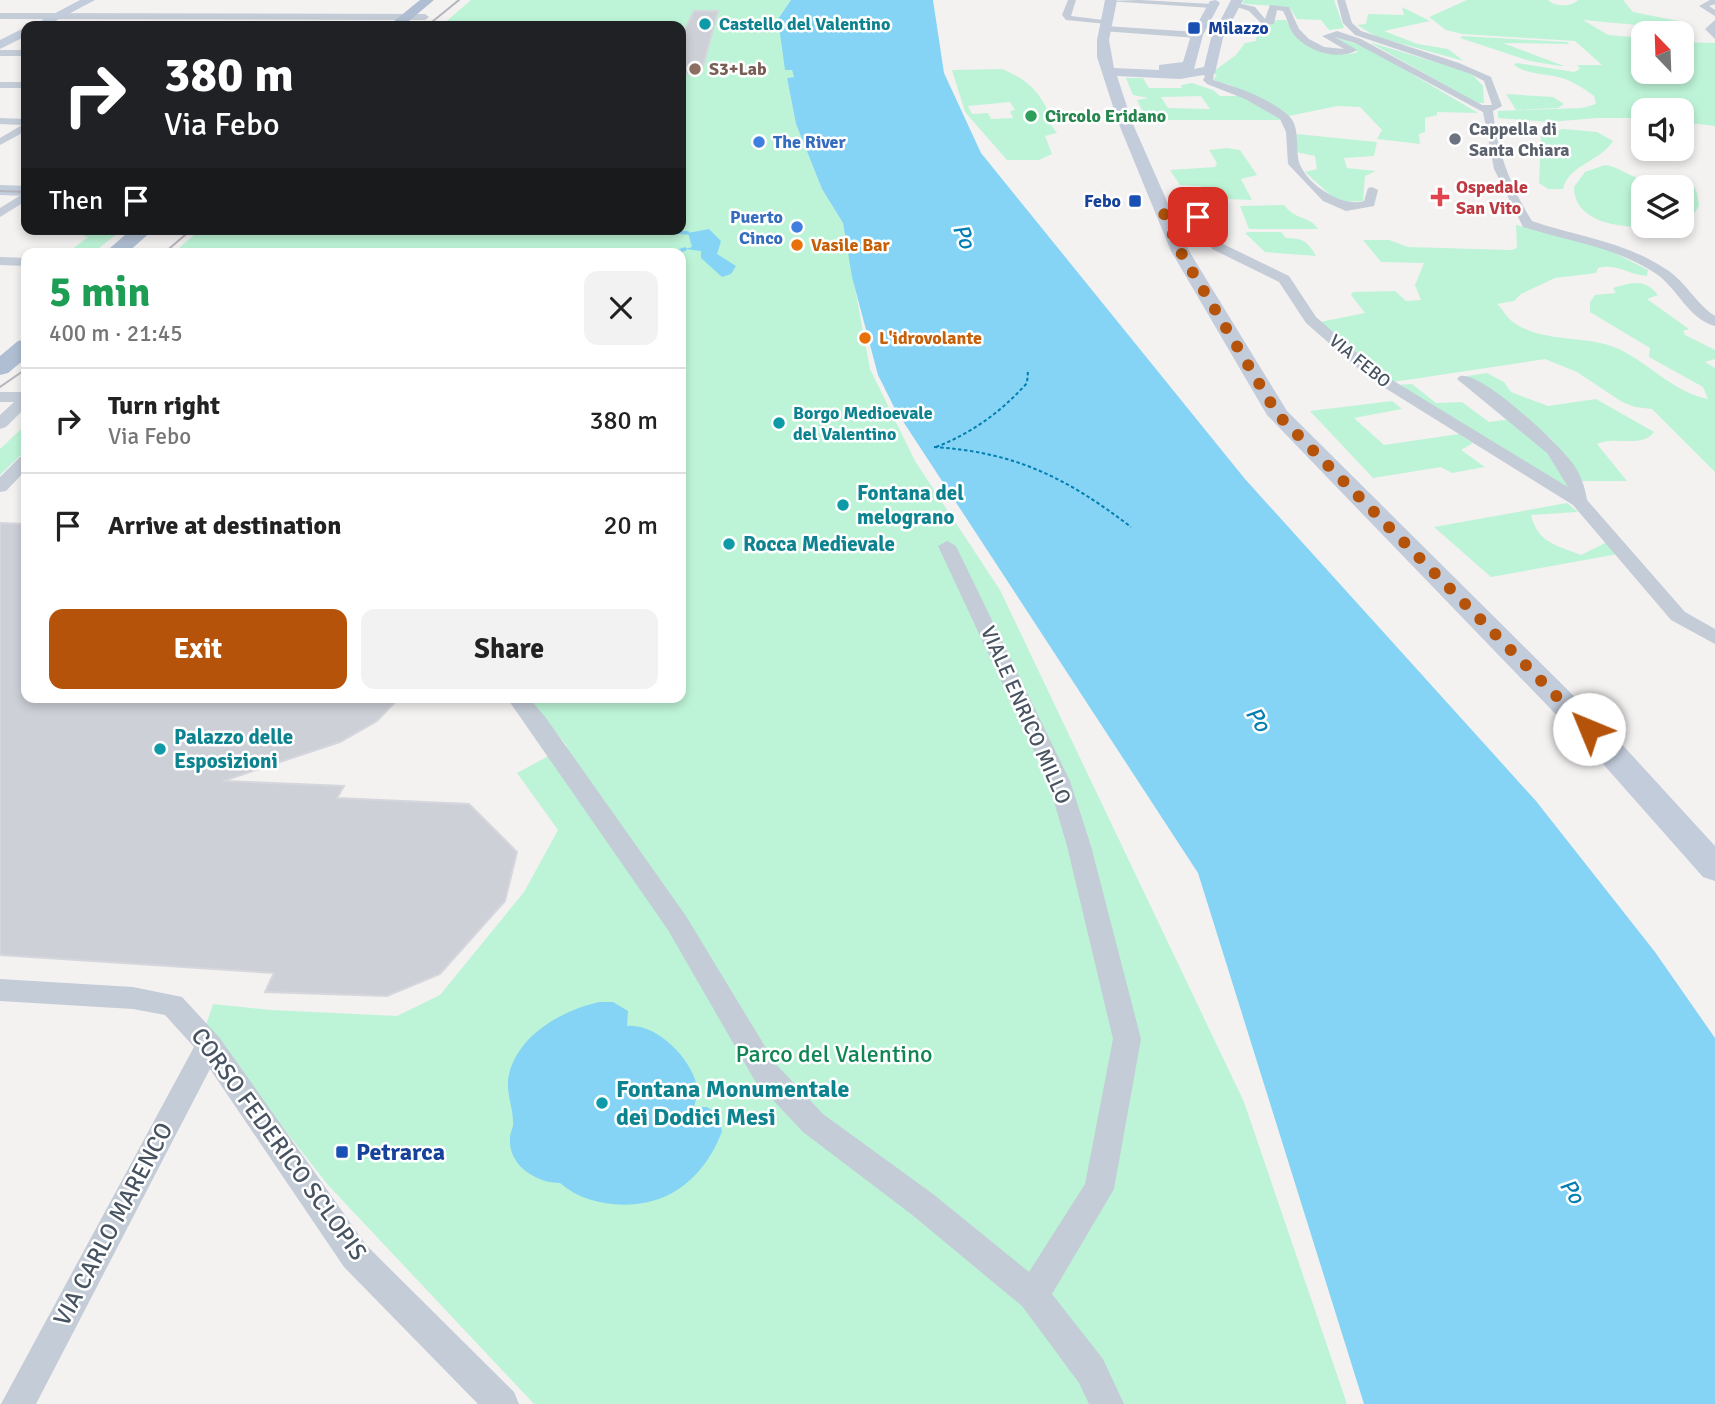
<!DOCTYPE html>
<meta charset="utf-8">
<style>
body{margin:0;font-family:Signika,sans-serif;background:#f2f2f2;color:#222;height:100vh;display:flex;flex-direction:column;font-size:26px;white-space:nowrap}
*{box-sizing:border-box;margin:0}
p{font-size:23px;color:#767676}
.icon{flex:none;width:38px;height:38px;fill:none;stroke:currentColor;stroke-width:2;stroke-linecap:round;stroke-linejoin:round}
.map{position:relative;flex:1;overflow:hidden}
.sheet{position:absolute;left:21px;top:248px;width:665px;height:455px;display:flex;flex-direction:column;background:#fff;border-radius:14px;box-shadow:0 4px 10px #0003}
.sheet>*{flex:none}
.banner{position:absolute;left:21px;top:21px;width:665px;height:214px;border-radius:14px;box-shadow:0 4px 10px #0003;background:#202124;color:#fff;overflow:hidden}
.needle{width:46px;rotate:337deg}
.fabs{position:absolute;left:1631px;top:21px;display:grid;gap:14px}
.fabs a{display:grid;place-items:center;width:63px;height:63px;border-radius:14px;background:#fff;box-shadow:0 4px 10px #0003;font-size:35px}
.pin{position:absolute;display:grid;place-items:center;width:60px;height:60px;color:#fff;margin:-30px;border-radius:14px;box-shadow:0 4px 10px #0006}
.me{position:absolute;width:77px;margin:-38px;rotate:315deg;stroke-linejoin:round;filter:drop-shadow(0 0 5px #0008)}
.turn{display:flex;align-items:center;gap:24px;height:147px;padding:0 28px;font-size:32px}
.turn .icon{width:91px;height:91px;stroke-width:2.5}
.turn b{display:block;font-size:49px;line-height:60px}
.then{display:flex;align-items:center;height:66px;padding:0 28px;background:#0003;gap:14px;font-size:26px}
.round{display:grid;place-items:center;flex:none;width:74px;height:74px;border-radius:14px;background:#f2f2f2}
.overview{display:flex;align-items:center;justify-content:space-between;height:119px;padding:0 28px}
h1{font-size:42px;font-weight:700;line-height:52px;color:#1e9e55}
.primary-button{display:flex;gap:14px;margin-top:auto;padding:14px 28px}
.primary-button a{flex:1;height:80px;border-radius:14px;background:#b45309;color:#fff;font-size:28px;font-weight:700;line-height:80px;text-align:center}
.primary-button a+a{background:#f2f2f2;color:#222}
ul{padding:0;list-style:none}
li{display:flex;align-items:center;gap:21px;height:105px;padding:0 28px;border-top:2px solid #e0e0e0}
li div{flex:1}
li b{display:block;font-size:26px}
li em{font-style:normal}
.map>svg:first-child{display:block}
.green{fill:#bdf4d7;fill-rule:evenodd}
.water{fill:#86d4f5}
.lines{fill:none;stroke-linecap:round;stroke-linejoin:round}
.stream{stroke:#86d4f5;stroke-width:3.5}
.ferry{stroke:#017eb2;stroke-width:2;stroke-dasharray:3.5 2.5;stroke-linecap:butt}
.building{fill:#cdd0d6;stroke:#d5d7dd;stroke-width:2}
.street{fill:#c4ccd7;fill-rule:evenodd}
.secondary{fill:#c3ccdb;fill-rule:evenodd}
.primary{fill:#afbed2;fill-rule:evenodd}
.tram{stroke:#b3b6bc;stroke-width:2}
.route{stroke:#b45309;stroke-width:12;stroke-dasharray:0 21.6}
.culture-dot{fill:#0f9aa8;stroke:#fff;stroke-width:2.5}
.transit-dot{fill:#1a4fb4;stroke:#fff;stroke-width:2.5}
.education-dot{fill:#8d6e63;stroke:#fff;stroke-width:2.5}
.leisure-dot{fill:#2e9e5b;stroke:#fff;stroke-width:2.5}
.worship-dot{fill:#6b7280;stroke:#fff;stroke-width:2.5}
.shop-dot{fill:#3f7fe0;stroke:#fff;stroke-width:2.5}
.health-dot{fill:#e0444e;stroke:#fff;stroke-width:2.5}
.food-dot{fill:#e8710a;stroke:#fff;stroke-width:2.5}
.labels{text-anchor:middle;dominant-baseline:central;stroke-width:5;stroke-linejoin:round;paint-order:stroke}
.far-culture-label{font-size:18px;font-weight:bold;fill:#0d838f;stroke:#fff;text-anchor:start}
.far-transit-label{font-size:18px;font-weight:bold;fill:#164399;stroke:#fff;text-anchor:start}
.far-education-label{font-size:18px;font-weight:bold;fill:#785e54;stroke:#fff;text-anchor:start}
.far-leisure-label{font-size:18px;font-weight:bold;fill:#27864d;stroke:#fff;text-anchor:start}
.far-worship-label{font-size:18px;font-weight:bold;fill:#5b616d;stroke:#fff;text-anchor:start}
.far-shop-label{font-size:18px;font-weight:bold;fill:#366cbe;stroke:#fff;text-anchor:start}
.far-health-label{font-size:18px;font-weight:bold;fill:#be3a42;stroke:#fff;text-anchor:start}
.far-food-label{font-size:18px;font-weight:bold;fill:#c56008;stroke:#fff;text-anchor:start}
.far-street-label{font-size:18px;fill:#475361;stroke:#fff}
.culture-label{font-size:21px;font-weight:bold;fill:#0d838f;stroke:#fff;text-anchor:start}
.street-label{font-size:21px;fill:#475361;stroke:#fff}
.water-label{font-size:23px;font-style:italic;fill:#017eb2;stroke:#fff}
.near-park-label{font-size:24px;fill:#0f8554;stroke:#fff}
.near-culture-label{font-size:24px;font-weight:bold;fill:#0d838f;stroke:#fff;text-anchor:start}
.near-street-label{font-size:24px;fill:#475361;stroke:#fff}
.near-transit-label{font-size:24px;font-weight:bold;fill:#164399;stroke:#fff;text-anchor:start}
</style>
<div class="map">
<svg width="1715" height="1404" viewBox="0 0 1715 1404">
<rect width="100%" height="100%" fill="#f4f1f1"/>
<path class="green" d="M471 0H791L778 19 794 77 787 78 796 124 822 189 843 223 870 369 915 461 1000 590 1244 1102 1347 1404H534L328 1185 205 1028 213 1004 271 1010 397 1016 440 995 524 892 558 830 517 773 567 746 528 698H681V254H172L201 229H681V26H441Z
M1244 0H1334L1344 28 1329 30 1321 20 1297 19 1289 7 1245 4 1242 3Z
M1467 0H1548C1555 7 1572 7 1578 0H1623L1633 12 1688 23 1680 29 1583 20 1608 35 1643 38V72H1682V42L1715 43V126L1682 122V110H1643V118H1597L1549 122 1498 118V111L1582 108 1596 104 1594 96C1583 88 1571 80 1558 77 1542 73 1528 75 1514 65L1517 63 1574 72 1580 69 1577 65H1602L1575 41 1462 34 1446 30 1429 17Z
M1402 7 1430 21 1384 31 1418 44 1448 49 1464 61 1377 37 1357 25 1366 24 1368 14 1404 15Z
M1277 20H1286C1298 41 1333 61 1358 52L1336 37 1368 48 1478 113 1437 112V115L1425 118V132L1419 134 1420 144 1377 139 1382 130 1360 107 1337 106 1289 116 1230 85 1213 80 1217 75 1211 73 1236 55 1245 43 1256 41 1258 23 1270 24Z
M1463 36 1567 42 1569 44 1503 43 1564 66H1560L1530 61 1460 38Z
M1369 42 1471 73 1483 86 1484 103H1477Z
M1002 69C1030 81 1039 91 1052 119L1050 123 1057 133 1045 136 1052 154 1039 160H1007L965 112 952 70ZM1010 102 1015 110 1010 111 1013 118 991 119 988 113 972 114 968 106Z
M1126 78H1143L1149 88H1182L1181 85 1192 83 1213 90 1220 96H1240L1282 120H1159L1155 116H1145L1137 100 1148 98 1133 95ZM1201 96 1210 109 1168 108 1161 97Z
M1506 94 1553 97 1564 104 1558 108 1516 110Z
M1563 129 1597 132 1613 141C1600 162 1569 164 1563 189H1548L1539 183 1541 135Z
M1297 134 1377 142 1374 156 1344 158 1347 168 1376 171 1365 176 1363 201 1338 202 1305 172 1317 169 1315 156 1296 152Z
M1227 148 1240 150 1257 175 1241 179 1252 200 1228 199 1204 191 1201 186 1180 185 1170 170 1215 167 1217 163 1209 150Z
M1605 165C1620 167 1630 177 1639 178 1663 182 1696 161 1699 206L1695 212 1682 220V187H1643V226H1655C1627 229 1574 225 1574 187L1585 172Z
M1284 205C1296 221 1309 215 1318 229H1249L1240 206Z
M1516 225 1605 248 1648 270 1647 276C1629 275 1617 263 1598 268L1596 273 1555 278 1521 294 1514 301 1497 304C1505 311 1505 318 1519 326 1550 343 1587 335 1619 349 1650 364 1673 392 1708 399L1703 387 1649 357 1650 348 1590 312V302L1595 295 1616 293 1613 288 1616 287C1634 282 1645 279 1658 295L1647 299 1689 329 1683 331 1685 335 1715 350V359L1705 362 1715 368V472L1652 409 1635 407 1622 402 1577 372 1545 359 1393 382 1320 322 1365 313 1351 295 1353 292 1395 291 1406 301 1421 300 1415 285 1424 263 1381 262 1363 240H1389L1408 247 1511 250 1517 248Z
M92 229H123L94 252 66 254 88 237 83 236Z
M1249 232H1281L1286 238C1302 238 1308 241 1316 256L1265 252 1245 233Z
M1487 373 1504 382 1511 392 1548 406 1596 399 1654 432C1642 449 1613 435 1597 444L1627 481H1582L1550 438 1467 376Z
M1412 384 1436 403 1462 402 1489 422 1511 419 1540 442 1569 488 1395 385Z
M1392 401 1402 409 1354 418 1384 445 1459 434 1473 443 1461 450 1485 467 1452 473 1441 467 1373 478 1310 411Z
M21 429H26V450L0 475V449Z
M1567 503 1578 512 1531 515C1538 543 1556 545 1581 555L1605 543 1611 545 1618 554 1491 577 1434 527Z"/>
<path class="water" d="M791 0H933L944 73 981 153 1245 479 1536 801 1655 952 1715 1038V1404H1364L1198 873 895 409 878 375 852 277 843 223 822 189 796 124 787 78 794 77 792 70H785L778 19Z
M709 229 721 241 717 254 736 266 731 274 722 277 701 258V251L685 249 692 247 688 233Z
M599 1002H613L628 1011 627 1026C656 1023 691 1058 697 1086 698 1093 696 1100 694 1107H707L717 1114 722 1131C714 1154 698 1177 677 1190 644 1212 589 1209 560 1183 537 1183 508 1166 510 1138 510 1132 514 1127 513 1122 513 1106 505 1091 509 1074 519 1034 563 1010 599 1002Z"/>
<g class="lines">
<path class="stream" d="M609 229 652 231
M664 231 688 233
M671 254 685 249"/>
<path class="ferry" d="M934 447C1015 452 1067 478 1131 527
M936 447C972 433 1001 412 1027 383L1028 371"/>
</g>
<path class="building" d="M694 11H718L701 74H681V37Z
M0 523 26 524V698H399L377 721 340 742 223 781 344 786 337 798 469 804 517 852 505 901 440 974 387 996 265 992 274 973 0 955Z"/>
<g class="lines">
<path class="street" d="M1068 0H1076L1071 16 1111 21 1107 24 1066 20 1062 15Z
M1140 0 1212 4 1216 6 1212 8 1107 1Z
M1337 0H1345L1352 23 1361 31 1459 63 1491 77 1502 106 1493 111C1497 151 1511 188 1532 221 1576 236 1625 242 1664 268 1685 280 1695 303 1715 316V326C1688 319 1677 287 1655 273 1616 247 1567 241 1523 227L1494 169 1483 112 1355 43 1335 37 1357 50C1337 62 1304 50 1292 32 1288 25 1287 18 1283 11L1277 10 1274 24 1263 25 1249 11 1229 4 1233 2 1255 7 1265 19 1270 5 1289 7 1299 29 1309 39 1324 47 1344 49 1322 36 1337 31 1361 39 1482 105H1492L1484 81 1471 74 1355 35 1343 23Z
M1710 0H1715V4L1709 6 1715 10V16L1699 6Z
M0 13 425 14 429 17 425 20 0 19Z
M1715 20V39L1705 29Z
M1105 26 1197 32 1201 35 1197 38 1102 31Z
M0 50H26V56H0Z
M1203 70 1214 73 1213 80C1237 87 1269 98 1288 115 1301 127 1295 147 1299 162 1306 184 1342 208 1364 201L1368 188 1372 187 1378 190 1374 206 1346 211 1323 201 1288 164 1286 132 1280 119 1245 99 1207 84 1203 80 1205 76 1198 73Z
M0 82H26V88H0Z
M0 118 26 119V131L0 145V138L22 125 0 124Z
M26 192V201L0 217V208Z
M1162 205 1188 208 1202 214 1221 243 1289 276 1316 317 1379 372 1568 487 1547 453 1457 379 1460 376C1481 370 1560 445 1574 465 1581 476 1585 487 1587 500L1685 612 1715 629V644L1671 620 1573 505 1369 378 1306 323 1279 282 1212 249 1193 219 1158 212 1156 209Z
M0 257 26 258V266L0 265Z
M0 392H26V407L6 427 0 429V415L14 402H0Z
M26 456V470L6 491 0 492V477L20 457Z
M947 541 956 546 1070 781 1091 846 1141 1039 1114 1189 1052 1294 1103 1359 1124 1404H1089L1079 1383 1022 1306 911 1214 803 1132 755 1081 668 930 507 698H529L546 718 686 916 775 1063 823 1114 933 1194 1029 1272 1085 1184 1113 1039 1067 846 1048 781 938 546Z
M0 979 133 987 182 997 219 1037 366 1245 514 1392 519 1404H478L344 1267 210 1069 36 1404H1L194 1047 165 1015 133 1009 0 1001Z"/>
<path class="secondary" d="M80 0H95L46 26H31Z
M1105 0H1117L1109 40 1114 68 1159 70V65L1183 62 1191 35 1210 1 1216 0 1220 3 1203 35 1194 69 1204 67 1211 38 1231 0H1243L1223 38 1215 73 1180 79 1117 76 1132 122 1189 251 1287 411 1618 740 1715 846V881L1703 877 1596 756 1267 415 1171 251 1118 122 1097 57V40Z
M26 27V36L0 49V40Z
M0 185 26 186V196L0 195Z"/>
<path class="primary" d="M420 0H434L403 26H388Z
M132 229H154L126 254H103Z
M26 339V358L8 373 0 375V356L18 341Z"/>
<path class="tram" d="M427 26 459 0
M0 191 26 192
M163 254 192 229
M0 387 26 369"/>
</g>
<g class="lines">
<path class="route" d="M1198 217 1188 212 1162 209 1180 251 1278 415 1589 729"/>
</g>
<g class="culture-dot">
<circle cx="705" cy="24" r="7"/>
<circle cx="779" cy="423" r="7"/>
<circle cx="843" cy="505" r="7"/>
<circle cx="729" cy="544" r="7"/>
<circle cx="160" cy="749" r="7"/>
<circle cx="602" cy="1103" r="7"/>
</g>
<g class="transit-dot">
<rect x="1187" y="21" width="14" height="14" rx="3.5"/>
<rect x="1128" y="194" width="14" height="14" rx="3.5"/>
<rect x="335" y="1145" width="14" height="14" rx="3.5"/>
</g>
<circle class="education-dot" cx="695" cy="69" r="7"/>
<circle class="leisure-dot" cx="1031" cy="116" r="7"/>
<circle class="worship-dot" cx="1455" cy="139" r="7"/>
<g class="shop-dot">
<circle cx="759" cy="142" r="7"/>
<circle cx="797" cy="227" r="7"/>
</g>
<path class="health-dot" d="M1436.5 186.5h7v7h7v7h-7v7h-7v-7h-7v-7h7z"/>
<g class="food-dot">
<circle cx="797" cy="245" r="7"/>
<circle cx="865" cy="338" r="7"/>
</g>
<g class="labels">
<g class="far-culture-label">
<text x="719" y="24">Castello del Valentino</text>
<text x="793" y="413">Borgo Medioevale<tspan x="793" dy="21">del Valentino</tspan></text>
</g>
<g class="far-transit-label">
<text x="1208" y="28">Milazzo</text>
<text x="1121" y="201" text-anchor="end">Febo</text>
</g>
<g class="far-education-label">
<text x="709" y="69">S3+Lab</text>
</g>
<g class="far-leisure-label">
<text x="1045" y="116">Circolo Eridano</text>
</g>
<g class="far-worship-label">
<text x="1469" y="129">Cappella di<tspan x="1469" dy="21">Santa Chiara</tspan></text>
</g>
<g class="far-shop-label">
<text x="773" y="142">The River</text>
<text x="783" y="217" text-anchor="end">Puerto<tspan x="783" dy="21">Cinco</tspan></text>
</g>
<g class="far-health-label">
<text x="1456" y="187">Ospedale<tspan x="1456" dy="21">San Vito</tspan></text>
</g>
<g class="far-food-label">
<text x="811" y="245">Vasile Bar</text>
<text x="879" y="338">L'idrovolante</text>
</g>
<g class="far-street-label">
<text transform="translate(1360 361) rotate(39)">VIA FEBO</text>
</g>
<g class="culture-label">
<text x="857" y="493">Fontana del<tspan x="857" dy="24">melograno</tspan></text>
<text x="743" y="544">Rocca Medievale</text>
<text x="174" y="737">Palazzo delle<tspan x="174" dy="24">Esposizioni</tspan></text>
</g>
<g class="street-label">
<text transform="translate(1026 715) rotate(66)">VIALE ENRICO MILLO</text>
</g>
<g class="water-label">
<text transform="translate(964 236) rotate(68)">Po</text>
<text transform="translate(1258 719) rotate(56)">Po</text>
<text transform="translate(1572 1191) rotate(56)">Po</text>
</g>
<g class="near-park-label">
<text x="834" y="1054">Parco del Valentino</text>
</g>
<g class="near-culture-label">
<text x="616" y="1089">Fontana Monumentale<tspan x="616" dy="28">dei Dodici Mesi</tspan></text>
</g>
<g class="near-street-label">
<text transform="translate(279 1144) rotate(54)">CORSO FEDERICO SCLOPIS</text>
<text transform="translate(113 1224) rotate(-62)">VIA CARLO MARENCO</text>
</g>
<g class="near-transit-label">
<text x="356" y="1152">Petrarca</text>
</g>
</g>
</svg>
<div class="fabs">
<a><svg class="needle" viewBox="-14 -14 28 28"><path d="M0-13l5 13h-10z" fill="#e53935"/><path d="M0 13l5-13h-10z" fill="#767676"/></svg></a>
<a><svg class="icon" aria-label="sound" viewBox="0 0 24 24"><path d="M4 9h4l5-4v14l-5-4H4zM17 9q2 3 0 6"/></svg></a>
<a><svg class="icon" aria-label="layers" viewBox="0 0 24 24"><path d="M12 4l9 5-9 5-9-5zM3 14l9 5 9-5"/></svg></a>
</div>
<div class="pin" style="left:1198px;top:217px;background:#d93025"><svg class="icon" aria-label="arrive" viewBox="0 0 24 24"><path d="M6 21V4h12l-3 4 3 4H6"/></svg></div>
<svg class="me" style="left:1589px;top:729px" viewBox="-20 -20 40 40"><circle r="19" fill="#fff"/><path d="M0-13L10 11 0 6-10 11z" fill="#b45309"/></svg>
<div class="banner">
<div class="turn"><svg class="icon" aria-label="right" viewBox="0 0 24 24"><path d="M7 20v-9h11M14 6l5 5-5 5"/></svg><div><b>380 m</b>Via Febo</div></div>
<div class="then">Then<svg class="icon" aria-label="arrive" viewBox="0 0 24 24"><path d="M6 21V4h12l-3 4 3 4H6"/></svg></div>
</div>
<section class="sheet">
<div class="overview"><div><h1>5 min</h1><p>400 m · 21:45</p></div><a class="round"><svg class="icon" aria-label="close" viewBox="0 0 24 24"><path d="M6 6l12 12M18 6L6 18"/></svg></a></div>
<ul>
<li><svg class="icon" aria-label="right" viewBox="0 0 24 24"><path d="M7 20v-9h11M14 6l5 5-5 5"/></svg><div><b>Turn right</b><p>Via Febo</p></div><em>380 m</em></li>
<li><svg class="icon" aria-label="arrive" viewBox="0 0 24 24"><path d="M6 21V4h12l-3 4 3 4H6"/></svg><div><b>Arrive at destination</b></div><em>20 m</em></li>
</ul>
<div class="primary-button"><a>Exit</a><a>Share</a></div>
</section>
</div>
